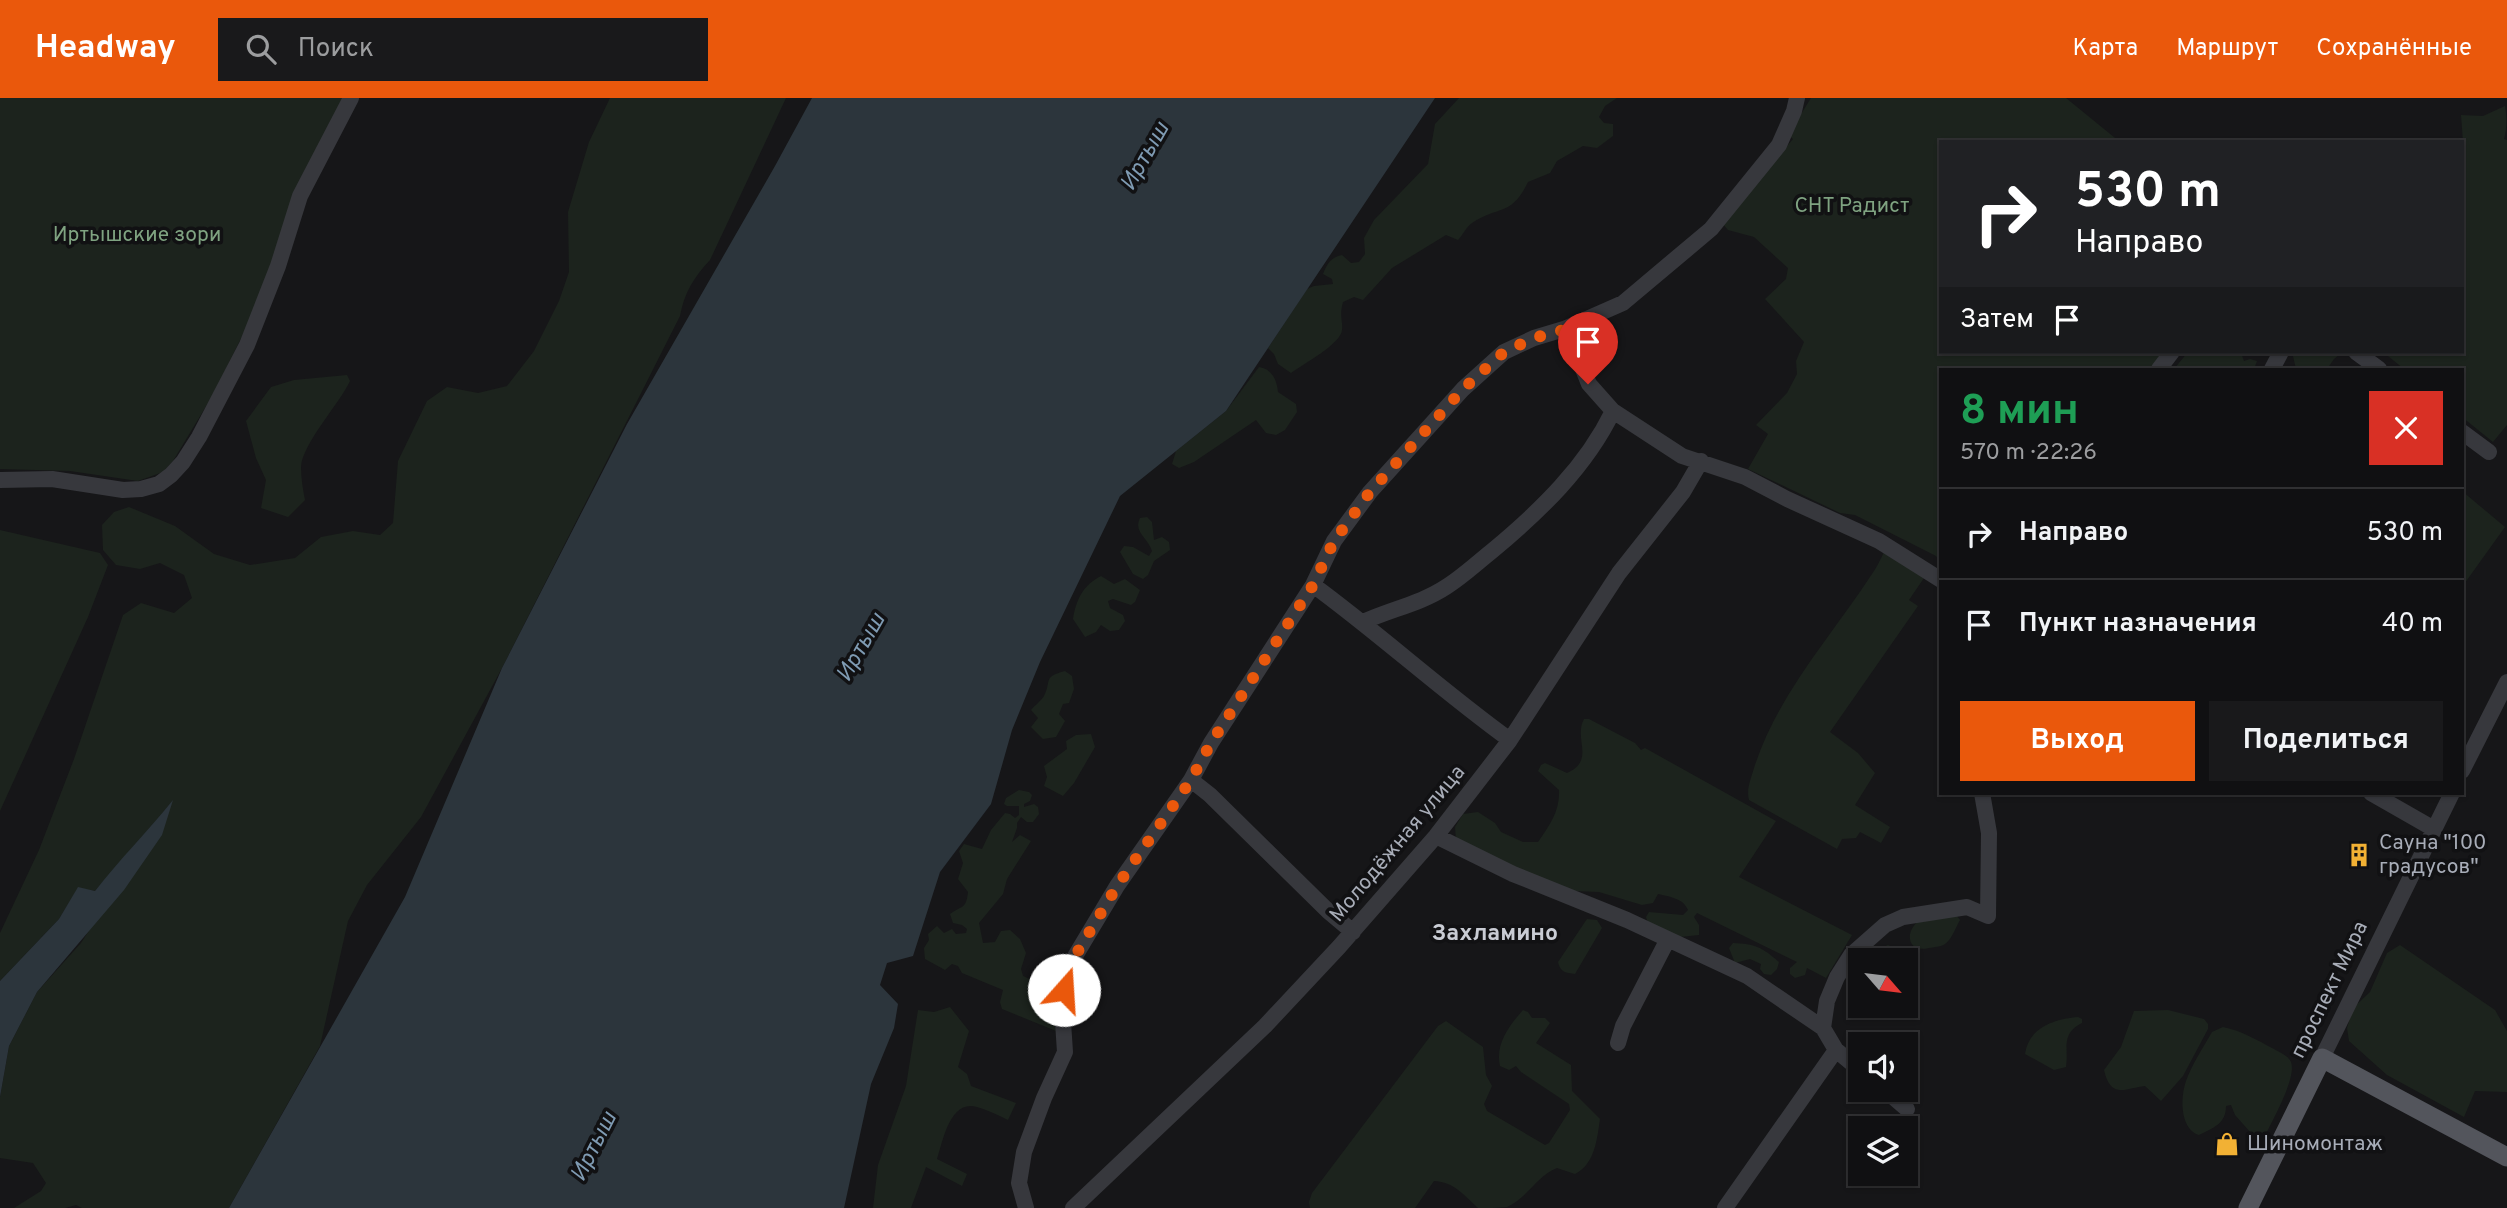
<!DOCTYPE html>
<html lang="ru">
<meta charset="utf-8">
<style>
body{margin:0;font-family:Overpass,sans-serif;background:#19191b;color:#f1f3f6;height:100vh;display:flex;flex-direction:column;font-size:26px;white-space:nowrap}
*{box-sizing:border-box;margin:0}
p{font-size:23px;color:#9c9d9f}
.icon{flex:none;width:38px;height:38px;fill:none;stroke:currentColor;stroke-width:2;stroke-linecap:round;stroke-linejoin:round}
.map{position:relative;flex:1;overflow:hidden}
.details{position:absolute;left:1939px;top:270px;width:525px;height:427px;display:flex;flex-direction:column;background:#101012;border-radius:0px;box-shadow:0 2px 5px #0004,0 0 0 2px #303032}
.details>*{flex:none}
.top-card{position:absolute;left:1939px;top:42px;width:525px;height:214px;border-radius:0px;box-shadow:0 2px 5px #0004,0 0 0 2px #303032;background:#202124;color:#fff;overflow:hidden}
.needle{width:46px;rotate:118deg}
.controls{position:absolute;left:1848px;top:850px;display:grid;gap:14px}
.controls a{display:grid;place-items:center;width:70px;height:70px;border-radius:0px;background:#101012;box-shadow:0 2px 5px #0004,0 0 0 2px #303032;font-size:35px}
.pin{position:absolute;display:grid;place-items:center;width:60px;height:60px;color:#fff;margin:-72px -30px;border-radius:50% 50% 50% 0;rotate:-45deg;box-shadow:0 0 7px #0007}
.pin .icon{rotate:45deg}
.me{position:absolute;width:77px;margin:-38px;rotate:19deg;stroke-linejoin:round;filter:drop-shadow(0 0 5px #0008)}
.turn{display:flex;align-items:center;gap:24px;height:147px;padding:0 21px;font-size:32px}
.turn .icon{width:91px;height:91px;stroke-width:2.5}
.turn b{display:block;font-size:49px;line-height:60px}
.then{display:flex;align-items:center;height:66px;padding:0 21px;background:#0003;gap:14px;font-size:26px}
.round{display:grid;place-items:center;flex:none;width:74px;height:74px;border-radius:0px;background:#19191b}
.overview{display:flex;align-items:center;justify-content:space-between;height:119px;padding:0 21px}
h1{font-size:42px;font-weight:700;line-height:52px;color:#1e9e55}
.action{display:flex;gap:14px;margin-top:auto;padding:14px 21px}
.action a{flex:1;height:80px;border-radius:0px;background:#ea580c;color:#fff;font-size:28px;font-weight:700;line-height:80px;text-align:center}
.action a+a{background:#19191b;color:#f1f3f6}
ul{padding:0;list-style:none}
li{display:flex;align-items:center;gap:21px;height:91px;padding:0 21px;border-top:2px solid #303032}
li div{flex:1}
li b{display:block;font-size:26px}
li em{font-style:normal}
header{display:flex;align-items:center;gap:42px;box-sizing:border-box;height:98px;padding:0 35px;background:#ea580c;color:#fff}
header strong{font-size:33px}
nav{display:flex;gap:38px;margin-inline-start:auto;font-size:24px}
.search{width:490px;height:63px;background:#19191b;display:flex;align-items:center;gap:18px;box-sizing:border-box;padding:0 24px;border-radius:0px;color:#9c9d9f;font-size:26px}
.map>svg:first-child{display:block}
.green{fill:#1c231d}
.water{fill:#2c353c}
.lines{fill:none;stroke-linecap:round;stroke-linejoin:round}
.minor{stroke:#37383d;stroke-width:16}
.major{stroke:#53555c;stroke-width:19}
.route{stroke:#ea580c;stroke-width:12;stroke-dasharray:0 21.6}
.labels{text-anchor:middle;dominant-baseline:central;stroke-width:7;stroke-linejoin:round;paint-order:stroke}
.park-label{font-size:21px;fill:#7fa381;stroke:#111113}
.poi-label{font-size:21px;fill:#a8adb8;stroke:#111113;text-anchor:start}
.street-label{font-size:21px;fill:#a8adb8;stroke:#111113}
.water-label{font-size:23px;font-style:italic;fill:#7f9bb3;stroke:#111113}
.neighbourhood-label{font-size:23px;font-weight:bold;fill:#c9ccd4;stroke:#111113}
</style>
<header>
<strong>Headway</strong>
<div class="search"><svg class="icon" aria-label="search" viewBox="0 0 24 24"><circle cx="10" cy="10" r="6"/><path d="M15 15l6 6"/></svg>Поиск</div>
<nav><a>Карта</a><a>Маршрут</a><a>Сохранённые</a></nav>
</header>
<div class="map">
<svg width="2507" height="1110" viewBox="0 0 2507 1110">
<rect width="100%" height="100%" fill="#161618"/>
<path class="green" d="M0 0H348L255 212 214 295 173 363 163 374 138 383 70 373 0 371Z
M610 0H786L710 162C694 179 684 195 680 218L502 570 421 719 367 787 348 823 320 948 229 1110H82L76 1107 65 1110H14L41 1093 46 1085 33 1065 0 1060V999L9 948 37 894 81 845 172 704 95 793 78 790 59 821 0 883V835L39 752 74 661 123 517 141 505 174 515 192 500 184 477 160 465 140 471 116 467 103 452 102 427 114 414 129 409 175 428 214 456 250 467 295 460 321 439 353 433 380 437 393 425 398 363 427 303 447 289 478 295 507 288 534 253 559 203 569 174 568 114 589 44Z
M1459 0H1617L1605 8 1599 19 1604 25 1613 26V38L1597 50 1583 48 1557 63 1550 75 1528 84C1511 119 1499 107 1472 125 1466 129 1463 137 1458 142L1446 137 1392 170 1363 202 1354 199 1343 204C1339 218 1343 222 1342 232 1341 246 1303 266 1291 275L1278 266 1274 256 1268 250 1307 191 1314 188 1333 186 1332 181 1323 176C1327 166 1331 159 1342 157L1351 165 1359 164 1365 156 1364 140 1374 122 1428 66 1435 26Z
M1811 0H2066L2120 44H1941V254H2166L2154 271H1941V466L1936 458 1855 417 1840 415 1748 371 1768 336 1756 327 1787 295 1797 276 1796 263 1804 244 1765 201 1786 181 1788 170 1754 139 1728 132 1722 125 1793 41 1788 37Z
M2505 8C2507 18 2507 31 2504 41L2507 42V327L2493 344 2462 319V271H2404L2383 254H2462L2463 44 2461 17 2483 18Z
M2188 254H2243L2241 255 2244 263 2250 261 2257 263 2254 271H2174Z
M2292 254H2351L2346 257 2340 256 2334 261 2327 271H2296Z
M1259 269C1272 271 1277 282 1278 294L1296 306 1297 314 1285 332 1276 337 1266 335 1256 322 1194 364 1179 370 1172 366 1176 353 1226 313Z
M347 277 350 283C340 305 302 346 301 369 301 380 303 392 305 402L288 419 261 410 266 382 256 360 246 323 271 289 294 282Z
M2462 393 2505 429 2462 489Z
M1147 419 1152 424 1154 442 1162 439 1169 444 1170 452 1154 463 1148 477 1143 481 1133 476 1120 454 1124 448 1133 449 1149 458 1152 453C1148 440 1133 434 1140 420Z
M0 432 100 455 108 467 88 519 0 713Z
M1885 452 1926 477 1909 502 1918 508 1830 634 1858 655 1875 675 1855 707 1890 729 1881 745 1860 734 1856 740 1842 741 1837 751 1749 702C1746 691 1751 681 1754 670 1777 597 1831 539 1872 476 1877 469 1881 460 1885 452Z
M1101 478 1114 486 1125 481 1140 492 1135 504 1131 507 1113 501 1108 503 1110 510 1123 517 1125 523 1119 532 1110 533 1101 527 1096 534 1085 539 1073 521C1076 502 1083 487 1101 478Z
M1065 573 1072 578 1074 591 1069 605 1063 606 1059 616 1065 623 1056 639 1043 641 1031 629 1038 620 1031 612C1034 608 1041 603 1044 598 1052 583 1042 579 1065 573Z
M1584 621H1589L1635 645 1641 652 1645 650 1776 723 1739 779 1852 837 1826 880 1807 870 1805 877 1795 880 1790 876V870L1797 864 1697 815 1694 819 1699 827V837L1680 839 1649 828 1646 819 1649 814 1683 817 1688 812C1683 800 1670 799 1658 796L1653 805 1642 807 1599 794 1573 793 1516 773 1456 742 1455 729 1463 716 1478 714 1495 725 1501 734 1523 744H1538C1550 727 1560 713 1559 692L1538 673 1541 667 1545 665 1567 675C1596 662 1573 641 1584 621Z
M1091 636 1095 649 1074 685 1063 698 1044 688 1047 679 1044 668 1067 651 1066 643 1076 637Z
M1019 692 1029 694 1032 697 1030 703 1024 706V709L1034 706 1038 709 1039 716 1033 724H1027L1021 719 1017 725V730L1012 744 1020 737 1031 743 1007 781 1003 796 979 825 983 845 995 844 1001 833 1010 832 1020 841 1026 855 1021 871 1023 878 1058 894 1061 935 1002 911 1000 904 1003 892 962 875 958 868 952 866 945 872 925 861 924 850 929 842 928 836 937 828 944 835 952 831 956 836 966 835 967 831 962 827 953 825 950 816C962 807 966 812 968 794L958 781 963 765 959 753 964 746 982 751 991 732 1005 715 1010 716 1015 720 1019 717V708H1007L1004 706 1006 700Z
M1957 818 1960 822C1956 829 1952 841 1945 846 1941 849 1934 849 1929 850 1904 856 1905 828 1923 821 1932 817 1947 819 1957 818Z
M1587 821 1597 822 1602 830 1575 876C1566 875 1560 874 1558 864Z
M1733 845C1755 846 1762 849 1779 864L1777 871 1771 877 1764 876 1760 871 1761 866 1750 861 1735 865 1729 850Z
M1888 847 1895 850 1904 863H1870L1881 850Z
M2400 847 2495 912 2507 933V994L2475 993 2464 1019 2387 977 2349 943 2347 930 2353 910 2370 894 2387 855Z
M950 909 969 933 958 969 967 976 971 988 1016 1005 1008 1022C998 1017 987 1012 977 1009 950 1001 943 1043 937 1061L967 1076 962 1088 926 1069 911 1110H873L878 1067 906 988 918 912 934 914Z
M1523 912 1528 914 1532 920H1545L1550 925 1536 945 1571 967 1572 993 1600 1021C1597 1041 1595 1066 1575 1076L1557 1070C1537 1078 1527 1100 1507 1109 1499 1110 1487 1110 1478 1110 1464 1097 1454 1084 1434 1083L1415 1110H1310L1309 1104 1312 1095 1438 928 1446 923 1483 949 1486 977 1492 988 1484 1006 1487 1013 1545 1047 1549 1045 1570 1012 1569 1006 1521 974 1516 968 1509 972 1500 968C1495 946 1509 928 1523 912Z
M2168 912 2204 921 2208 926V931L2183 978 2161 1003 2145 988C2126 990 2111 1002 2104 972L2121 949 2134 913Z
M2078 919 2082 921V925C2060 936 2069 951 2066 969L2054 972 2025 956C2029 929 2055 921 2078 919Z
M2223 929C2242 933 2257 942 2274 951 2280 955 2288 957 2291 964 2297 979 2273 1021 2266 1036L2251 1035 2235 1017 2231 1007 2226 1008C2226 1026 2213 1030 2199 1037 2180 1031 2180 1000 2186 983 2192 966 2203 950 2212 934Z"/>
<path class="water" d="M812 0H1435L1226 313 1120 398 1040 564 1012 632 991 706 940 774 913 858 887 865 880 887 898 906 894 930 871 986 844 1110H229L405 799 502 570 627 326 775 68Z
M173 702 162 737 124 792 37 894 9 948 0 999V883L59 821 78 789 95 793C120 761 148 733 173 702Z"/>
<g class="lines">
<path class="minor" d="M1564 231 1578 245 1583 271 1589 286 1613 313 1682 358 1745 379 1787 401 1879 443 1941 482
M2356 254 2379 271
M2159 271 2172 254
M2272 271 2281 254
M2462 334 2489 354
M0 382 52 381 123 392 141 391 159 386 171 377 183 364 199 339 247 247 278 168 300 98 351 0
M1313 487C1380 536 1442 593 1510 642
M1363 524C1391 511 1420 506 1446 489 1462 479 1477 465 1492 453 1540 413 1586 369 1613 313
M2462 673 2507 584
M1191 682 1210 697 1328 813 1353 834
M2371 695 2434 731
M1436 738 1513 776 1627 822 1747 878 1823 930 1836 952 1860 972
M1823 930 1827 903 1837 879 1851 857 1885 827 1903 819 1967 809 1988 818 1989 735 1982 695
M1618 945 1623 928 1668 841
M2322 960 2452 695
M1885 992 1907 1011
M1026 1110 1019 1085 1024 1054 1044 1000 1065 954 1062 909 1065 875 1117 788 1191 682 1211 645 1313 487 1334 443 1370 394 1463 291 1504 254 1534 240 1564 231 1623 205 1711 131 1779 47 1794 13 1797 0
M1073 1110 1265 928 1339 849 1436 738 1510 642 1619 475 1683 394 1701 363
M1725 1110 1836 952"/>
<path class="major" d="M2248 1110 2322 960 2507 1059"/>
</g>
<g class="lines">
<path class="route" d="M1064 892 1065 875 1117 788 1191 682 1211 645 1313 487 1334 443 1370 394 1463 291 1504 254 1534 240 1564 232 1578 245 1583 271 1588 286"/>
</g>
<defs>
<g id="building-bare" transform="scale(1.89)"><path d="M-4-6H4V6H1V3H-1V6H-4ZM-2.5-4.3h1.7v1.8h-1.7ZM.8-4.3h1.7v1.8H.8ZM-2.5-1h1.7V.8h-1.7ZM.8-1h1.7V.8H.8Z" fill="#f2b134" stroke="#111113" stroke-width="2.5" paint-order="stroke"/></g>
<g id="shop-bare" transform="scale(1.89)"><path d="M-5-2.5h2.3a2.7 3.5 0 0 1 5.4 0H5L5.5 6h-11ZM-1.5-2.5h3a1.5 2.3 0 0 0-3 0Z" fill="#f2b134" stroke="#111113" stroke-width="2.5" paint-order="stroke"/></g>
</defs>
<g fill-rule="evenodd">
<use href="#building-bare" x="2359" y="757"/>
<use href="#shop-bare" x="2227" y="1046"/>
</g>
<g class="labels">
<g class="park-label">
<text x="1852" y="108">СНТ Радист</text>
<text x="137" y="137">Иртышские зори</text>
</g>
<g class="poi-label">
<text x="2379" y="745">Сауна "100<tspan x="2379" dy="24">градусов"</tspan></text>
<text x="2247" y="1046">Шиномонтаж</text>
</g>
<g class="street-label">
<text transform="translate(1398 746) rotate(-50)">Молодёжная улица</text>
<text transform="translate(2330 892) rotate(-64)">проспект Мира</text>
</g>
<g class="water-label">
<text transform="translate(1146 59) rotate(-60)">Иртыш</text>
<text transform="translate(862 550) rotate(-60)">Иртыш</text>
<text transform="translate(595 1049) rotate(-63)">Иртыш</text>
</g>
<g class="neighbourhood-label">
<text x="1495" y="836">Захламино</text>
</g>
</g>
</svg>
<div class="controls">
<a><svg class="needle" viewBox="-14 -14 28 28"><path d="M0-13l5 13h-10z" fill="#e53935"/><path d="M0 13l5-13h-10z" fill="#9c9d9f"/></svg></a>
<a><svg class="icon" aria-label="sound" viewBox="0 0 24 24"><path d="M4 9h4l5-4v14l-5-4H4zM17 9q2 3 0 6"/></svg></a>
<a><svg class="icon" aria-label="layers" viewBox="0 0 24 24"><path d="M12 4l9 5-9 5-9-5zM3 14l9 5 9-5"/></svg></a>
</div>
<div class="pin" style="left:1588px;top:286px;background:#d93025"><svg class="icon" aria-label="arrive" viewBox="0 0 24 24"><path d="M6 21V4h12l-3 4 3 4H6"/></svg></div>
<svg class="me" style="left:1064px;top:892px" viewBox="-20 -20 40 40"><circle r="19" fill="#fff"/><path d="M0-13L10 11 0 6-10 11z" fill="#ea580c"/></svg>
<div class="top-card">
<div class="turn"><svg class="icon" aria-label="right" viewBox="0 0 24 24"><path d="M7 20v-9h11M14 6l5 5-5 5"/></svg><div><b>530 m</b>Направо</div></div>
<div class="then">Затем<svg class="icon" aria-label="arrive" viewBox="0 0 24 24"><path d="M6 21V4h12l-3 4 3 4H6"/></svg></div>
</div>
<section class="details">
<div class="overview"><div><h1>8 мин</h1><p>570 m · 22:26</p></div><a class="round" style="background:#d93025;color:#fff"><svg class="icon" aria-label="close" viewBox="0 0 24 24"><path d="M6 6l12 12M18 6L6 18"/></svg></a></div>
<ul>
<li><svg class="icon" aria-label="right" viewBox="0 0 24 24"><path d="M7 20v-9h11M14 6l5 5-5 5"/></svg><div><b>Направо</b></div><em>530 m</em></li>
<li><svg class="icon" aria-label="arrive" viewBox="0 0 24 24"><path d="M6 21V4h12l-3 4 3 4H6"/></svg><div><b>Пункт назначения</b></div><em>40 m</em></li>
</ul>
<div class="action"><a>Выход</a><a>Поделиться</a></div>
</section>
</div>
